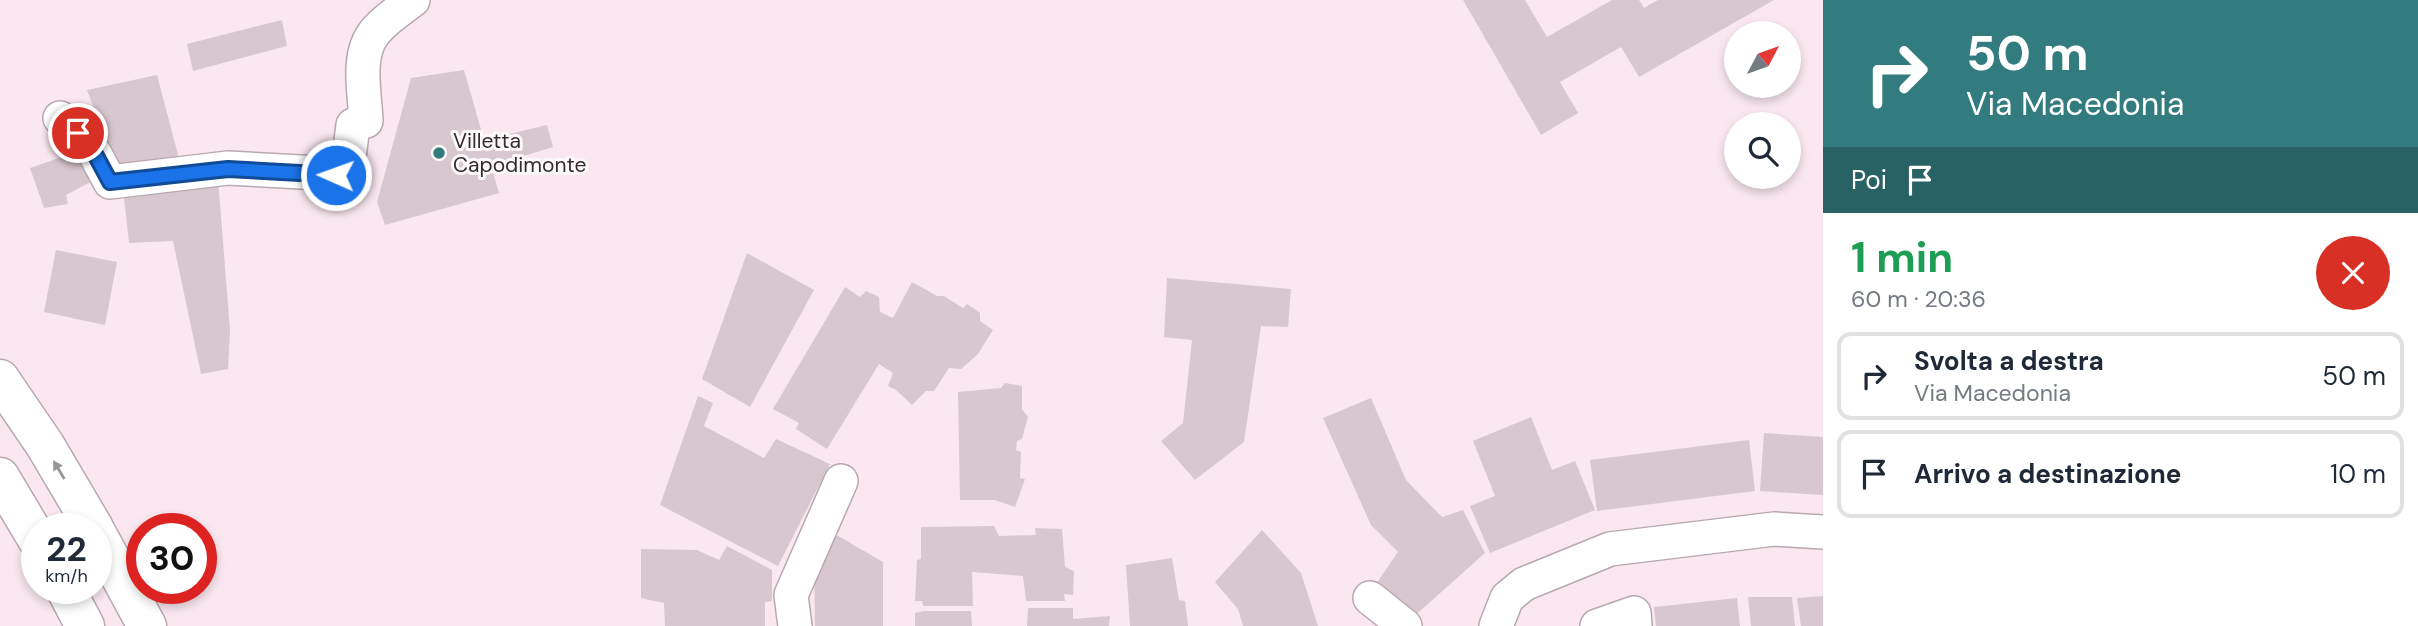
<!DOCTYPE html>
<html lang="it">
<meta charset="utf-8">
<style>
body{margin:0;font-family:"DM Sans",sans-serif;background:#f2f2f3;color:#1f2937;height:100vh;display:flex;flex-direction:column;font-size:26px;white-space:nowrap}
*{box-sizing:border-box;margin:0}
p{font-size:23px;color:#747a83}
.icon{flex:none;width:38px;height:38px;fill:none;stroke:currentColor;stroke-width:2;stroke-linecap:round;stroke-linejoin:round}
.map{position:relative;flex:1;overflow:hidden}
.details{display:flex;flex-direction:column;background:#fff;width:595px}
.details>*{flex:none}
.top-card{background:#327b7e;color:#fff;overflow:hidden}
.needle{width:46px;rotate:49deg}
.fabs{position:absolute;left:1724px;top:21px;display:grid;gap:14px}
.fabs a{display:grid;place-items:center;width:77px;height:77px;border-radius:50%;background:#fff;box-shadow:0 4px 10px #0003;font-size:35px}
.speed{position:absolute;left:21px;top:513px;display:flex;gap:14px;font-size:35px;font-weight:700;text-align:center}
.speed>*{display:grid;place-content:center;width:91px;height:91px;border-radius:50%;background:#fff;box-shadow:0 4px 10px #0003;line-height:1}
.speed small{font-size:18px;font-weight:400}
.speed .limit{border:10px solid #d22;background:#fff;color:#111}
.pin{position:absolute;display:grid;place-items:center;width:60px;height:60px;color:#fff;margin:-30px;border:4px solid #fff;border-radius:50%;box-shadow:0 2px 7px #0007}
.me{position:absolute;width:77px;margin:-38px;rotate:272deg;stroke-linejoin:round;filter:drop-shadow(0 0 5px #0008)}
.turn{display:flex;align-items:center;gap:24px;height:147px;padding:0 28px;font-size:32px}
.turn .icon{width:91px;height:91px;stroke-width:2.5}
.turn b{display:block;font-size:49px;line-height:60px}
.then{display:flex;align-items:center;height:66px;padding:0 28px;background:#0003;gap:14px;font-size:26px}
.round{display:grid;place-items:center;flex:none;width:74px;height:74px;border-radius:37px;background:#f2f2f3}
.overview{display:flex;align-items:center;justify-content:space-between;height:119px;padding:0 28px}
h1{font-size:42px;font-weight:700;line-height:52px;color:#1e9e55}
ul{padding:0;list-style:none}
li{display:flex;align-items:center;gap:21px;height:88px;margin:0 14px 10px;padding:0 14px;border:4px solid #e0e1e3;border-radius:14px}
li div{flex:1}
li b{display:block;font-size:26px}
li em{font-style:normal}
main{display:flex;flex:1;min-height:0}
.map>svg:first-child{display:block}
.building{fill:#d9c7cf}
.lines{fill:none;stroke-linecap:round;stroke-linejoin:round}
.minor-casing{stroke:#b9a8b0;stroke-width:36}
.highway-casing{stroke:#b9a8b0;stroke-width:41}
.minor{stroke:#fff;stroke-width:33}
.highway{stroke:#fff;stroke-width:38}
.oneway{fill:#989697}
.route-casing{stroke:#114b97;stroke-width:18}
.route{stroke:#1a73e8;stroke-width:12}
.poi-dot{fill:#327b7e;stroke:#fdf9fb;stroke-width:2.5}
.labels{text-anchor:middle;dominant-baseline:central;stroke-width:6;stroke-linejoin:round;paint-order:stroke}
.poi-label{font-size:21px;fill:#322c2f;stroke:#fdf9fb;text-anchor:start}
</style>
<main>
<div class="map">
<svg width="1823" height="626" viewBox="0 0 1823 626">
<rect width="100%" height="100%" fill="#fae7ef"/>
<path class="building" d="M1463 0H1525L1547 37 1612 0H1639L1644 8 1658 0H1774L1639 77 1621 47 1560 82 1578 113 1541 135Z
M282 20 287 46 193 71 187 44Z
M464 70 484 140 547 125 553 147 491 166 499 193 385 225 377 202 411 78Z
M157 75 181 166 118 173 87 90Z
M79 151 100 177 66 195 68 204 44 208 30 168Z
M218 179 230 330 228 369 201 374 173 241 129 243 123 188Z
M56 250 117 262 105 325 44 312Z
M747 253 814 290 750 407 702 379Z
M1167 278 1291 289 1288 327 1261 326 1244 442 1195 480 1161 441 1183 423 1192 340 1164 337Z
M912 282 937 296H944L963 308 967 304 980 313V321L993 330 978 354 961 369 949 368 934 391H926L912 405 896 390 888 386 893 373 879 364 827 449 796 429 799 423 773 409 845 287 860 297 866 291 879 297 880 312 893 318Z
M1005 383 1022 386V409L1028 417 1022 439 1017 441 1016 450 1021 452 1020 478 1025 479 1015 507 995 500H960L958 392 1001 388Z
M698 396 713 403 704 426 764 458 776 439 830 464 778 566 660 505Z
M1371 398 1406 480 1442 517 1463 510 1485 553 1411 619 1374 587 1398 552 1371 525 1323 418Z
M1531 417 1552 470 1575 461 1595 510 1490 553 1470 506 1495 496 1473 441Z
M1764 433 1823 437V495L1760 491Z
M1749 440 1755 491 1597 511 1590 460Z
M994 526 999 536 1036 535 1035 528 1062 529 1065 567 1074 571 1073 595 1064 594 1065 601H1026L1023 576 972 572 973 606H923L922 601H915L917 560 921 559V527Z
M1262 530 1301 573 1318 626H1243L1238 609 1215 582Z
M833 533 883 562V626H815L814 554Z
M727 546 772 570V601L765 602V626H665L664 603 641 598V549L697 550 719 560Z
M1172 558 1179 600 1185 601 1188 626H1130L1126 565Z
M1823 596V626H1801L1797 598Z
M1748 597H1792L1795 626H1751Z
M1737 598 1740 626H1656L1654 607Z
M1028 608H1073V619L1110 616 1109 626H1027Z
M924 611H971L972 626H915V613Z"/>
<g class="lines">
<g class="minor-casing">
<path id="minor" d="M60 118 78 133 95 154 110 182 228 168 339 174 346 171 348 166 353 125 366 121C365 94 356 56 374 33 384 20 400 10 413 0
M1370 598 1405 626
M795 626 791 595 841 481
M1496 626 1507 598 1524 584 1610 549 1774 529 1823 532
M1597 626 1634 613 1635 626"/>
</g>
<g class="highway-casing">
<path id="highway" d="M0 379 45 445 94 528
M0 477 37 539
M96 532 147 626
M65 588 85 626"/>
</g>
<use href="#minor" class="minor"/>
<use href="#highway" class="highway"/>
</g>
<defs><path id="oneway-solid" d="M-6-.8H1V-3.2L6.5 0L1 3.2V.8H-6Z" transform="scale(1.75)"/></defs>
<use class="oneway" href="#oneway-solid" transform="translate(59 470) rotate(-121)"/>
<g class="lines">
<g class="route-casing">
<path id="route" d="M78 133 95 154 110 182 228 169 336 175"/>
</g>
<use href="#route" class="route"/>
</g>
<circle class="poi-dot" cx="439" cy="153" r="7"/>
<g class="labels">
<g class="poi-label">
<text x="453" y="141">Villetta<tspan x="453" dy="24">Capodimonte</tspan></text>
</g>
</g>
</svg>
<div class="fabs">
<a><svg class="needle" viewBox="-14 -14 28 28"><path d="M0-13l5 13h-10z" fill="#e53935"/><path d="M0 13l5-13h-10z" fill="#747a83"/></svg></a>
<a><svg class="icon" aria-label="search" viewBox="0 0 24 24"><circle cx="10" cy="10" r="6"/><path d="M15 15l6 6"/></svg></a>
</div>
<div class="speed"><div>22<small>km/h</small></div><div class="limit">30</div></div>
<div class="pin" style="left:78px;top:133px;background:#d93025"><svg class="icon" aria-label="arrive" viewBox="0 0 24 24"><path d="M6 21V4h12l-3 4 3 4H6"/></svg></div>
<svg class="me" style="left:336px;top:175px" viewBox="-20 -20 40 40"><circle r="17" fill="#1a73e8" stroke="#fff" stroke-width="3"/><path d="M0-11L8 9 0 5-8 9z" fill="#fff"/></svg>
</div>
<section class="details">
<div class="top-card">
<div class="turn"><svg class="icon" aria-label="right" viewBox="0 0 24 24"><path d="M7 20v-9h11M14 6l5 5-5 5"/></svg><div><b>50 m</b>Via Macedonia</div></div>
<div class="then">Poi<svg class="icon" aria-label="arrive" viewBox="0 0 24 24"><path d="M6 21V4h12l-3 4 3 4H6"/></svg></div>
</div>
<div class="overview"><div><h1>1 min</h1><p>60 m · 20:36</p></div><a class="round" style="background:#d93025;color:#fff"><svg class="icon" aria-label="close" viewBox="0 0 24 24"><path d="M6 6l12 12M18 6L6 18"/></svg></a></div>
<ul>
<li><svg class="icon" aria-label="right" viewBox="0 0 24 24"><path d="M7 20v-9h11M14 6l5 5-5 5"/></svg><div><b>Svolta a destra</b><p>Via Macedonia</p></div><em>50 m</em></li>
<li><svg class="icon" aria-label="arrive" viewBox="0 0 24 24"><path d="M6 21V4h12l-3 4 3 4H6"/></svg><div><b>Arrivo a destinazione</b></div><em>10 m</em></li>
</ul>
</section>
</main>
